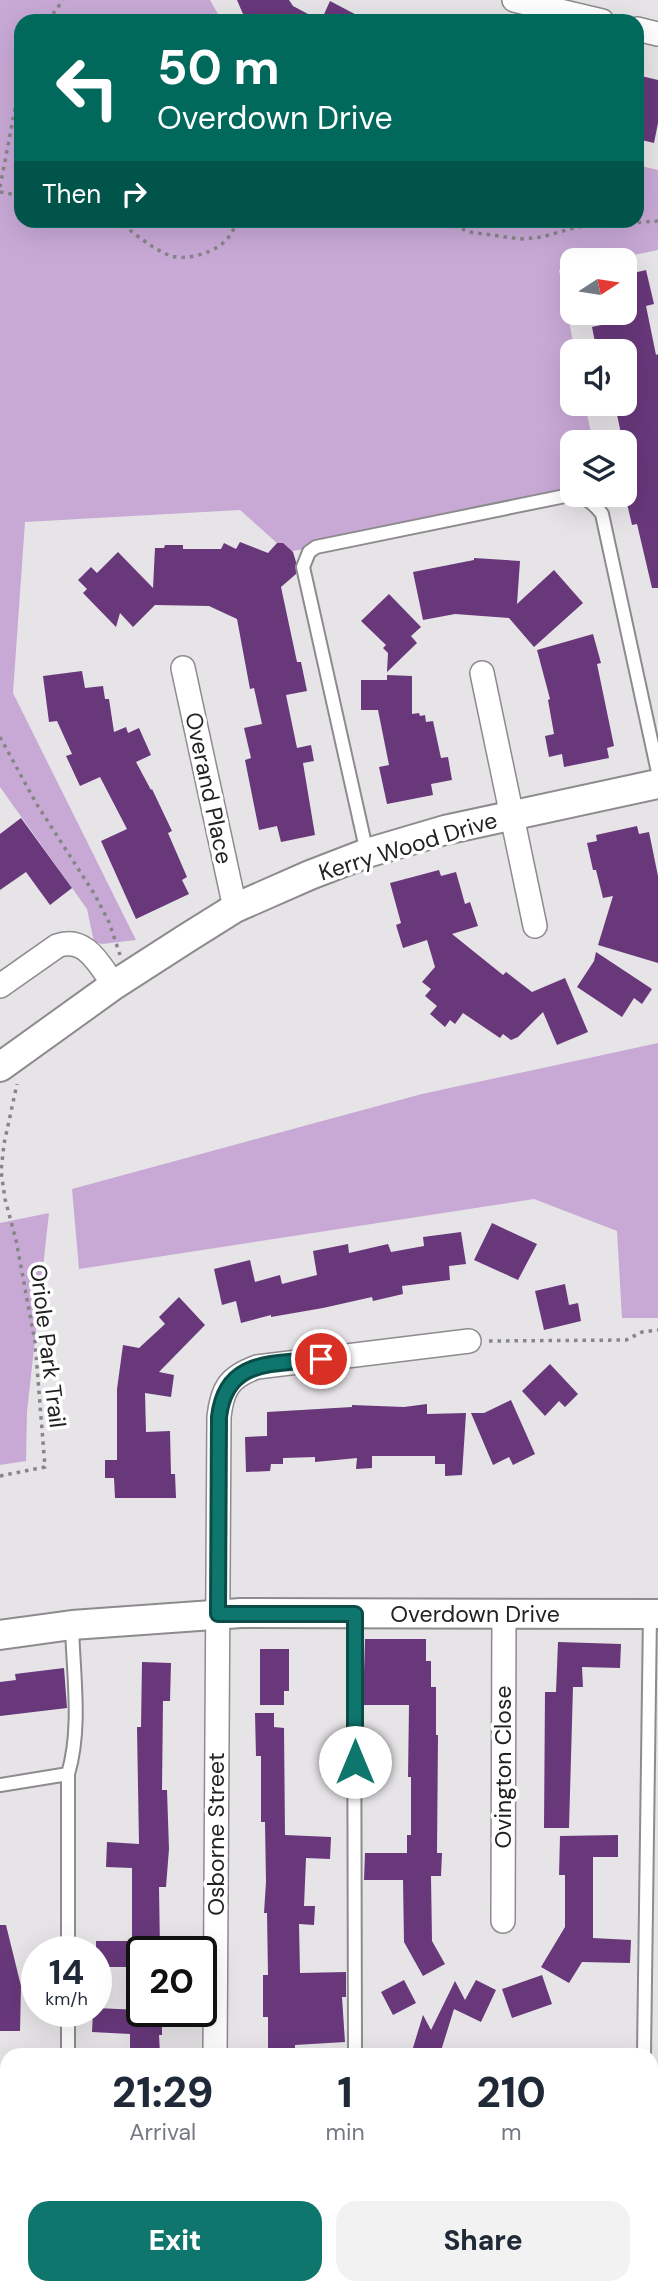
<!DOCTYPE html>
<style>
body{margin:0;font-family:"DM Sans",sans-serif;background:#f2f2f3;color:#1f2937;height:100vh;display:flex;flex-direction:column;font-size:26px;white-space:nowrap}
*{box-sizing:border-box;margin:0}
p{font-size:23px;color:#747a83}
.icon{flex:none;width:38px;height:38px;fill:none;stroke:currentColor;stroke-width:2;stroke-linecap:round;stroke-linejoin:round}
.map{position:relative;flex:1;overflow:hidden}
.details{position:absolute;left:0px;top:2048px;width:658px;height:247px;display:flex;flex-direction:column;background:#fff;border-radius:21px 21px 0 0;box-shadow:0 7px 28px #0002}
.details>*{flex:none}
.guide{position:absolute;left:14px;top:14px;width:630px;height:214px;border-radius:21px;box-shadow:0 7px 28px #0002;background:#00695c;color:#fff;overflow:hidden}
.needle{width:46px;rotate:78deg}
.tools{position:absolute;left:560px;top:248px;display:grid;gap:14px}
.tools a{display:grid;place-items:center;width:77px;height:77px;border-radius:14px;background:#fff;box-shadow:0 7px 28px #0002;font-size:35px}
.speed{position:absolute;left:21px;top:1936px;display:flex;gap:14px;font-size:35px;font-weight:700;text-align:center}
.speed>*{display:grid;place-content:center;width:91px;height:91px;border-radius:50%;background:#fff;box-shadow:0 7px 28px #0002;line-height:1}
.speed small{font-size:18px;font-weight:400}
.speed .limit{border:4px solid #111;border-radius:10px;background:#fff;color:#111}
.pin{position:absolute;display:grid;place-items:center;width:60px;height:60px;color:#fff;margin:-30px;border:4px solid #fff;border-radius:50%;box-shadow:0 2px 7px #0007}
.me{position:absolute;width:77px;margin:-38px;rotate:0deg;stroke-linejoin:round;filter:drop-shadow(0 0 5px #0008)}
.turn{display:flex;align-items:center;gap:24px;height:147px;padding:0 28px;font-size:32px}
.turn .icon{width:91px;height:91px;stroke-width:2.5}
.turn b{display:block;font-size:49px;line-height:60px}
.then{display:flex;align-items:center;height:66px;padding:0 28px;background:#0003;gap:14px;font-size:26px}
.eta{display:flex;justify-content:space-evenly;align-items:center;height:119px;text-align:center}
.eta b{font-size:42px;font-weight:800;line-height:49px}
.cta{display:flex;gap:14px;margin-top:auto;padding:14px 28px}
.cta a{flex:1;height:80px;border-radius:21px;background:#0f766e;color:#fff;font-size:28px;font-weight:800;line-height:80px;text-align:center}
.cta a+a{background:#f2f2f3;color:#1f2937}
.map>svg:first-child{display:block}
.green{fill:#c8a9d6}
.building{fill:#68387b}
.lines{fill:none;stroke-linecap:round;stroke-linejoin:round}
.service-casing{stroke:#8d8b8d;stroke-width:16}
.minor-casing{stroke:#8d8b8d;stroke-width:26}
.tertiary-casing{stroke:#8d8b8d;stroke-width:32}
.path{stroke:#868587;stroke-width:3.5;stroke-dasharray:3.5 5;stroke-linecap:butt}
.service{stroke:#fff;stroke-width:12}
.minor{stroke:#fff;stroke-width:23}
.tertiary{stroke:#fff;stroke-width:28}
.route-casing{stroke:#0a4d48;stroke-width:18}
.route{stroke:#0f766e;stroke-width:12}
.labels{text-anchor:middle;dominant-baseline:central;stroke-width:7;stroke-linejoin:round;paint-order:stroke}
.street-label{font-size:23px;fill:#222223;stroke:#fff}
</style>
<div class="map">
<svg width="658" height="2293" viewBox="0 0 658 2293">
<rect width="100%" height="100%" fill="#e6e4e7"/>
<path class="green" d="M0 0H210L222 21H21V220H637V165L658 170V250L604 261H572V267L559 270 575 352H572V404H585L593 443H572V488L385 535 287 552 240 510 25 522 13 693 136 940 102 944 94 942 87 909 0 787Z
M658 1043V1318H622L617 1231 534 1199 79 1269 72 1189 422 1094Z
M49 1213 27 1412 26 1461 0 1465V1223Z
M651 2266 658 2267V2293H512V2287H651Z"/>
<path class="building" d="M237 0H289L293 6 321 21H246Z
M330 1 368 21H321Z
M637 75 658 80V123L654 143 637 139Z
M646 270 654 304 646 306 656 355 658 354V588H652L637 524 632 525 625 495V443H623L616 410 625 408V352H597L592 327 625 320V275Z
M240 542 268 553 277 543H283L293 552 296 562V574L281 587 297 662H301L307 691 286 695 297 748 311 745 314 761 303 763 315 835 281 842 277 826 259 830 245 760 251 758 244 728 262 724 254 688 250 689 237 619 209 606 155 605 133 627 120 613 116 627 83 593 87 589 78 580 91 567 97 573 118 552 153 588 155 548H164L165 545H183V549H221L224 543 236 549Z
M474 558 520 561 517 604 554 570 583 603 534 647 509 618 455 614 423 620 413 572 474 560Z
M389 594 421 627 411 636 417 643 387 672 388 653 383 648 386 645 361 621Z
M593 634 601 663 597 664 614 746 607 748 609 758 564 767 562 754 549 757 545 736 554 734 548 700 550 699 537 650Z
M82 671 85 688 103 686 105 699H109L114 732 126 727 128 733 139 728 151 755 136 762 151 790 152 789 172 831 168 833 187 877 182 880 189 894 136 919 101 841 127 829 100 777 80 786 66 756 72 754 57 721 49 722 43 676Z
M387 675 412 676V714L419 713 420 716 425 715 426 722 433 721 441 758 448 757 452 780 431 784 433 795 387 804 379 767 389 765 378 710H361V680H387Z
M21 818 72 888 50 905 26 872 0 890V834Z
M637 826 639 834 649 832 658 876V963L598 945 613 896 603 898 596 870H593L587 843 597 841 596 835Z
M439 870 441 876 456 872 465 904 470 902 478 926 452 934 503 975 506 972 532 992 565 978 588 1032 557 1045 543 1012 518 1037 511 1040 503 1034 500 1038 463 1013 455 1024 450 1020 445 1027 430 1014 437 1006 425 996 431 989 422 982 435 967 427 940 403 948 396 925 401 923 390 883Z
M596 952 652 989 642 1004 634 998 622 1017 577 987 594 961Z
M492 1223 537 1244 518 1280 474 1260Z
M461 1232 466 1264 449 1266 450 1280 402 1286 403 1294 373 1301 372 1297 323 1308 271 1317V1315L241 1323 236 1301 222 1305 214 1269 250 1260 255 1282 280 1275 282 1284 317 1275 313 1251 348 1244 349 1253 388 1244 391 1252 424 1246 423 1237Z
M565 1284 569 1305 578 1303 581 1321 544 1330 535 1291Z
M179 1297 205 1325 159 1372 174 1375 171 1397 145 1393 146 1432 170 1431 171 1474H175L176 1498H115L114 1478H105V1460H117V1389L123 1345 139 1348 165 1324 159 1317Z
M550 1364 578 1394 565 1407 559 1401 545 1416 522 1391Z
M511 1400 535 1454 513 1465 509 1457 493 1465 471 1413H484Z
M427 1404V1414L466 1413 462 1475 445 1476V1464H435V1456H372V1468L356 1469 357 1458 315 1462V1457L283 1458V1464H271L270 1471 246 1472 245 1437 267 1436V1412L352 1407V1405L404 1407Z
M365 1639H426V1661H431V1687H436V1735H438L437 1853H442L441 1876H431L432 1941 445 1964 423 1976 404 1942 403 1880H364L365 1853H407V1835H411V1777H408L409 1705H363Z
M558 1642 621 1644 620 1668 582 1667 583 1687H573L569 1828H544L545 1692H556Z
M260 1649H289V1691H284V1705H260Z
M142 1662 171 1663 170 1701H163L162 1790H167L169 1849 166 1887H159L160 1951H142V1967H96V1941H132V1868L106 1867 107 1842 139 1844 137 1727H141Z
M64 1668 67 1708 0 1716V1682L16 1680 15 1674Z
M255 1713H274V1727L284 1728 285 1835 331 1837 330 1859 306 1858 304 1906H315L314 1925 299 1924 300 1973 346 1972V1997H342L345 2042 295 2045V2054H268V2017H263V1975H268L267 1913H264L266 1882 265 1822H261V1756H256Z
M363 1733 376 1734 375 1756 363 1755Z
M618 1835V1857H593V1938L631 1940 630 1963 582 1962 569 1983 541 1967 565 1927V1875H559L560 1836Z
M0 1925H6L21 1986 20 2031H0Z
M542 1975 552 2004 512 2018 502 1989Z
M404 1980 416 2003 393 2015 381 1992Z
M476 1980 496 1990 481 2022 454 2009 440 2054H421L412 2051 423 2015 431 2030 455 1981 465 2000Z
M96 2008 162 2011V2035H159L160 2054H130V2034L92 2032 93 2011H96Z"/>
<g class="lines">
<g class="service-casing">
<path id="service" d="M367 853 303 567 309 552 316 547 570 495C585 497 593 502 602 514L658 772
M354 1614 355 2054
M0 1785 68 1774
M68 1951V1774C82 1727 73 1673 72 1625
M68 2054V2011
M644 2054 650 1614
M651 2089 658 2090
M67 2293V2287
M352 2293V2287"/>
</g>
<g class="minor-casing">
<path id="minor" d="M514 0 602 21
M637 29 658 34
M183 668 235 908
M482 673 535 926
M0 986 57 946C86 935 100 966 114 985
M503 1921 504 1613
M215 2054 219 1417C222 1389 229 1377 257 1367L469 1341
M651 2247H658
M213 2293V2287
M494 2293 496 2287"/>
</g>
<g class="tertiary-casing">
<path id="tertiary" d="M0 1067 114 985 187 938 235 908 310 875 367 853 445 830 658 784
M0 1635 72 1625 241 1613 658 1614"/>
</g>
<path class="path" d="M48 21 63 0
M0 187 21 78
M0 192 21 196
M116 220C133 232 152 249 171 256 188 261 216 252 227 239 232 234 235 226 238 220
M438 220 470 232 520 239 542 237 577 227 658 221
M0 737 36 803 95 895 109 922 120 955
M489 1341 626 1340 642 1332 658 1330
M0 1476 45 1467 35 1342 16 1240 5 1199 1 1171 4 1144 17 1084"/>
<use href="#service" class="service"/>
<use href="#minor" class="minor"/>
<use href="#tertiary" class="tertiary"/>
</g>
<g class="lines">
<g class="route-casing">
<path id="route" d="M321 1359C274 1365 226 1357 219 1417L218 1614H355V1762"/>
</g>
<use href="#route" class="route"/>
</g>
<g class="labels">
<g class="street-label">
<text transform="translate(209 788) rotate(78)">Overand Place</text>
<text transform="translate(408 846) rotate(-17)">Kerry Wood Drive</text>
<text transform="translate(48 1346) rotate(83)">Oriole Park Trail</text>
<text x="475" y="1614">Overdown Drive</text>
<text transform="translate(503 1767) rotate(-90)">Ovington Close</text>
<text transform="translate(216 1834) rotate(-90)">Osborne Street</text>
</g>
</g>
</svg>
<div class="tools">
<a><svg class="needle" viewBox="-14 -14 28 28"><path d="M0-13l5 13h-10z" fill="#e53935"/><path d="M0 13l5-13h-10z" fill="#747a83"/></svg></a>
<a><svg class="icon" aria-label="sound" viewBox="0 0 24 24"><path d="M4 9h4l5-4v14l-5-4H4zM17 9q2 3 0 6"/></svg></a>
<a><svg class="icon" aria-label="layers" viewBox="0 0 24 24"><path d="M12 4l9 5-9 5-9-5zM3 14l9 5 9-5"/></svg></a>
</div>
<div class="speed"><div>14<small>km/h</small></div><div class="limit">20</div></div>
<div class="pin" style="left:321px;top:1359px;background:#d93025"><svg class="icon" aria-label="arrive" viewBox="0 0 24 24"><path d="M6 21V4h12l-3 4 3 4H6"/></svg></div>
<svg class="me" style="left:355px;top:1762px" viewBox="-20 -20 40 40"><circle r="19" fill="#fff"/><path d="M0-13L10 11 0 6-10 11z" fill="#0f766e"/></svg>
<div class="guide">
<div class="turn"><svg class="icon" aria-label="left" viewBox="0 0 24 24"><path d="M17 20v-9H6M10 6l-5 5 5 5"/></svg><div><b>50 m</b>Overdown Drive</div></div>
<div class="then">Then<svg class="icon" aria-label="right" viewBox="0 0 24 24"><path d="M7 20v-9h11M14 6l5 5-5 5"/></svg></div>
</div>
<section class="details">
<div class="eta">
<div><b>21:29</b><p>Arrival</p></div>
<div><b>1</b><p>min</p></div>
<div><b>210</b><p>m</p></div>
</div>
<div class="cta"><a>Exit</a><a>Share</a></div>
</section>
</div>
